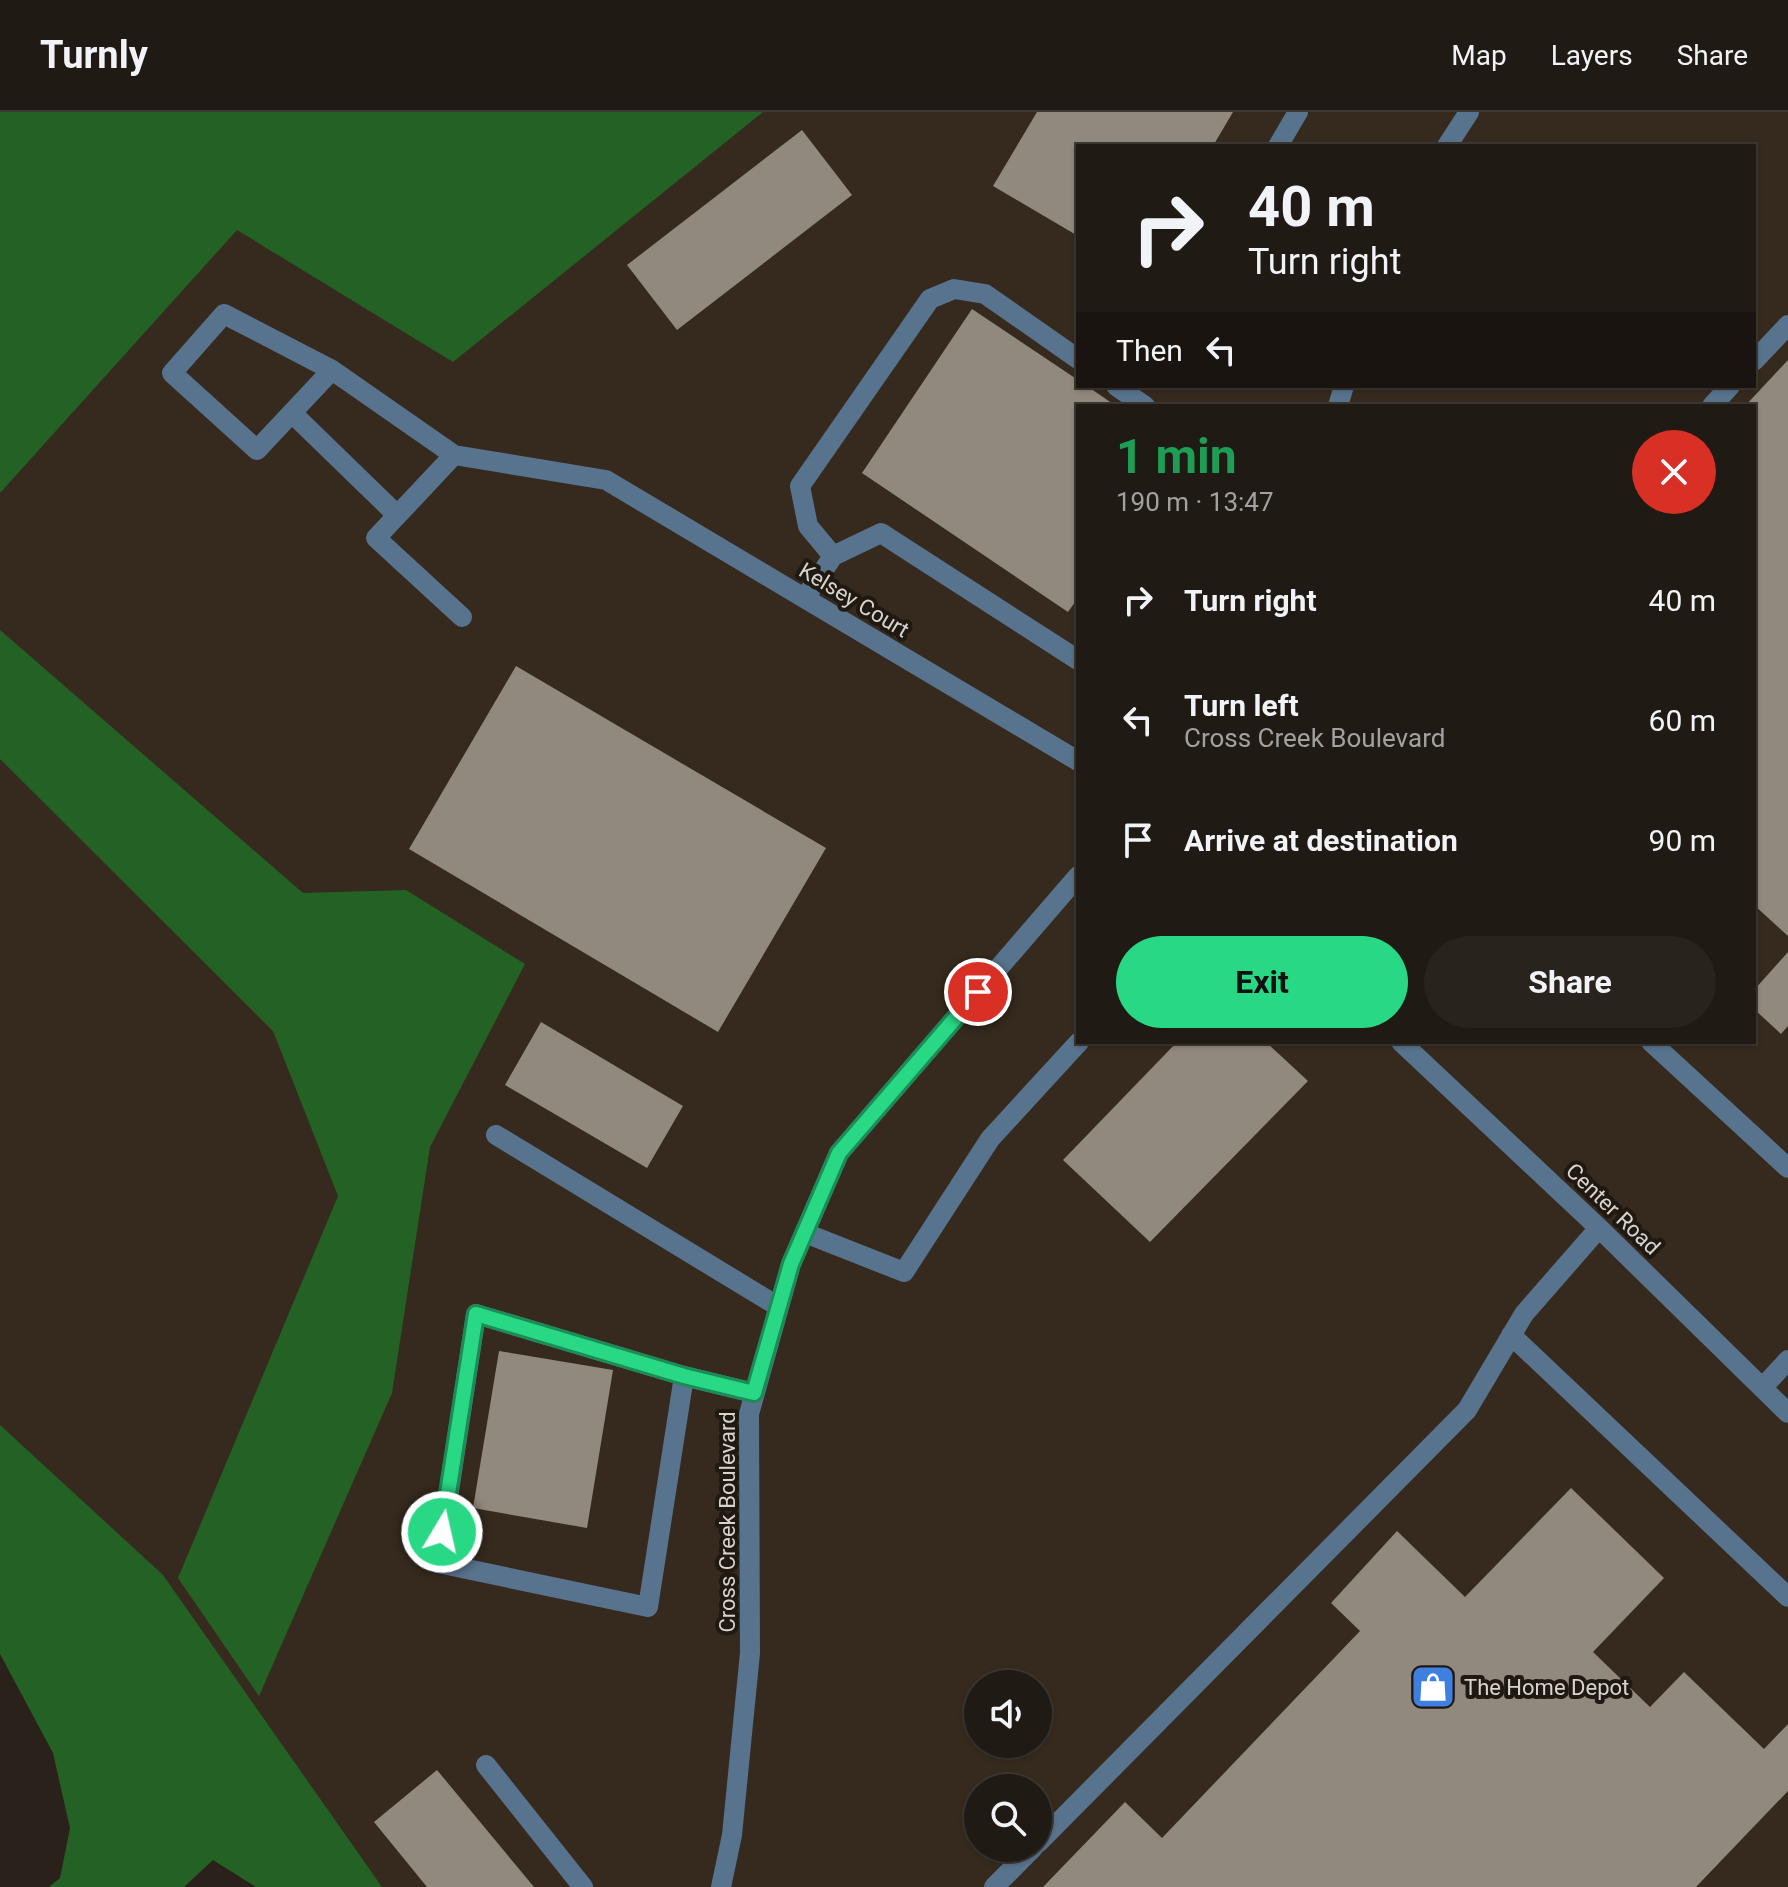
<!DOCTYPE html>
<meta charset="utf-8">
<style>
body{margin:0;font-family:Roboto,sans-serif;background:#28231d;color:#f1f3f6;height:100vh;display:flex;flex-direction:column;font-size:30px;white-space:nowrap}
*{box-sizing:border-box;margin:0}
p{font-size:26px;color:#a2a1a0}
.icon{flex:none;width:44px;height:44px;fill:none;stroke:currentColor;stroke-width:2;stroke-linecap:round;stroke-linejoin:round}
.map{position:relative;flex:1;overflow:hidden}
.sheet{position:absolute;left:1076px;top:292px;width:680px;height:640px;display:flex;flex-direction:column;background:#201a14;border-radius:0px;box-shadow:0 2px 6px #0004,0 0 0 2px #3d3834}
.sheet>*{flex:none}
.banner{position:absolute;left:1076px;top:32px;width:680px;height:244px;border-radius:0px;box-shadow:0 2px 6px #0004,0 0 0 2px #3d3834;background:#201a14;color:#f1f3f6;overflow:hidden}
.controls{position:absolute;left:964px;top:1558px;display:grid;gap:16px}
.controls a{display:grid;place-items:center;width:88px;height:88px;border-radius:50%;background:#201a14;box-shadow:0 2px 6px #0004,0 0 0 2px #3d3834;font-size:40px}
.pin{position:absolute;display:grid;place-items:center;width:68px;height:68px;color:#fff;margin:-34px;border:4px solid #fff;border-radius:50%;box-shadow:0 2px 8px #0007}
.me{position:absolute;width:88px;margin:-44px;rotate:9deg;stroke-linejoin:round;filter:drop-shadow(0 0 6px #0008)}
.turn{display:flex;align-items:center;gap:28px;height:168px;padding:0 40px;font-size:36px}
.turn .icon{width:104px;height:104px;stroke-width:2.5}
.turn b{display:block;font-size:56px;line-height:68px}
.then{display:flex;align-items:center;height:76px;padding:0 40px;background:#0003;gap:16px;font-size:30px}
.round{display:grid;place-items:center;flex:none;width:84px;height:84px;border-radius:42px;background:#28231d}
.summary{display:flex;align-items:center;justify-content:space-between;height:136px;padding:0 40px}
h1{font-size:48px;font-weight:700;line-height:60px;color:#1e9e55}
.primary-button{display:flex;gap:16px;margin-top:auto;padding:16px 40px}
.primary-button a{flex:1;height:92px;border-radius:48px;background:#28d885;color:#111;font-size:32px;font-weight:700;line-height:92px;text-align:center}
.primary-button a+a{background:#28231d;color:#f1f3f6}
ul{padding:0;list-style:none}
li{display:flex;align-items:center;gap:24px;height:120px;padding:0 40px}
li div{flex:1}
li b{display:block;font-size:30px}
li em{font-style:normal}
header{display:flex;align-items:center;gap:48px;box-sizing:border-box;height:112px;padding:0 40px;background:#201a14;border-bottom:2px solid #3d3834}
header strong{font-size:38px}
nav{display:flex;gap:44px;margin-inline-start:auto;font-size:28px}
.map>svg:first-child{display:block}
.built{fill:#362a1e;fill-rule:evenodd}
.forest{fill:#236224}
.building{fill:#91887e}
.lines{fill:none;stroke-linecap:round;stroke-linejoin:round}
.minor{stroke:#58738d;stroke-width:20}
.route-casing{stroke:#1a8c56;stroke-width:20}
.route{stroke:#28d885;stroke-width:14}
.labels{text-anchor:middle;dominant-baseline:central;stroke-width:8;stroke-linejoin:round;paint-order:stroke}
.street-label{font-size:22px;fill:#d8d3cd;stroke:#201911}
.poi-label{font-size:22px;fill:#d8d3cd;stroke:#201911;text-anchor:start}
</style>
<header>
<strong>Turnly</strong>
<nav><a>Map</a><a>Layers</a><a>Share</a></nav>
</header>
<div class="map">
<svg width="1788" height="1775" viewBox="0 0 1788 1775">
<rect width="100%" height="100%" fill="#2a221a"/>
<path class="built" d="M296 0H1788V1775H376L0 1356V352ZM1078 34H1754V274H1078ZM1078 294H1754V930H1078ZM978 1572H1038V1632H978ZM978 1676H1038V1736H978Z"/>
<path class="forest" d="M0 0H763L453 250 237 118 0 381Z
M0 518 303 781 406 778 525 852 430 1035 392 1281 259 1584 178 1466 338 1084 273 919 0 647Z
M0 1313 163 1463 382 1775H256L213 1748 184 1775H49L60 1766 70 1716 53 1641 0 1542Z"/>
<path class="building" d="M1037 0H1233L1213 34H1078V124L993 74Z
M802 18 852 83 677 218 627 153Z
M972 197 1078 268V274H1087L1116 294H1078V486L1068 500 862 361Z
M1788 248V824L1754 793V294H1745Z
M516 554 826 736 718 920 409 737Z
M1788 840V914L1781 922 1754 897V878Z
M541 910 683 994 647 1056 505 973Z
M1177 930H1266L1308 969 1150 1130 1063 1048Z
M499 1239 613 1258 587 1416 473 1396Z
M1571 1376 1664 1466 1593 1540 1650 1595 1684 1560 1764 1637 1788 1612V1679L1696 1775H1043L1125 1690 1162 1726 1360 1519 1331 1491 1397 1419 1465 1485Z
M437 1658 534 1775H427L374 1710Z"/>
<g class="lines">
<path class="minor" d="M1278 34 1298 0
M1447 34 1469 0
M1754 249 1788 213
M332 258 257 338 172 261 224 202 332 258 454 343 606 368 1078 649
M1116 274 1145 294
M1338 294 1344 274
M1712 294 1730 274
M292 301 397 403
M454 343 376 426 462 505
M833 444 808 414 800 374 930 187 954 177 985 182 1078 247
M805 486 833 444 881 421 1078 548
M1401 930 1599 1116 1788 1301
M1651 930 1788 1056
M496 1023 779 1195
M805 1121 904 1160 990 1027 1079 930
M1511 1223 1788 1485
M684 1264 648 1495 438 1451 476 1202 684 1264 754 1281
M1762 1276 1788 1248
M486 1653 583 1775
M1038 1731 1467 1298 1524 1202 1599 1116
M721 1775 732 1723 750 1541 749 1302 791 1152 839 1041 1078 764
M994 1775 1033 1736"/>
</g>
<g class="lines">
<g class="route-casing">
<path id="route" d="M442 1420 476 1202 684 1264 754 1281 791 1152 839 1041 978 880"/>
</g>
<use href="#route" class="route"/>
</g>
<defs>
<g id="shop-square" transform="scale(2.3)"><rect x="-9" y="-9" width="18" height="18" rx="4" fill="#3f7fe0" stroke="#201911"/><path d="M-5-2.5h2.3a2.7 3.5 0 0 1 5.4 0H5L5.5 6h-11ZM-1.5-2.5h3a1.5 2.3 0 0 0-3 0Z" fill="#fff"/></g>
</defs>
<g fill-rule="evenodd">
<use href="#shop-square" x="1433" y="1575"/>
</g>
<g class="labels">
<g class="street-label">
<text transform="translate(854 488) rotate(31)">Kelsey Court</text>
<text transform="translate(1613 1097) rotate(44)">Center Road</text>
<text transform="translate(727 1410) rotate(-90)">Cross Creek Boulevard</text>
</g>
<g class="poi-label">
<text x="1464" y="1575">The Home Depot</text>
</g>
</g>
</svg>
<div class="controls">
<a><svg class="icon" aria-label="sound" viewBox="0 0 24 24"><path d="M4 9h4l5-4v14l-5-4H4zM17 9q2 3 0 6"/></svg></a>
<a><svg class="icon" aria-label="search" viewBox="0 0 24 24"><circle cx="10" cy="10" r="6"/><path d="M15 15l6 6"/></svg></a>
</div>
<div class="pin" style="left:978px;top:880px;background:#d93025"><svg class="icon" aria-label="arrive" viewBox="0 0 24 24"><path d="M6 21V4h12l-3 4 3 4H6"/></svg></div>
<svg class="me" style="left:442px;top:1420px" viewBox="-20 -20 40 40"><circle r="17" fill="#28d885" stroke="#fff" stroke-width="3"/><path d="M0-11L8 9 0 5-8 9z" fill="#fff"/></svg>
<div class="banner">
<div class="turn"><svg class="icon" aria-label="right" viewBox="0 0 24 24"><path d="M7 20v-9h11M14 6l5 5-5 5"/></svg><div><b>40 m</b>Turn right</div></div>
<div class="then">Then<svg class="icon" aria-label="left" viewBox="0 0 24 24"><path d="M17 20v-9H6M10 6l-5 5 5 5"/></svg></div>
</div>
<section class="sheet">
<div class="summary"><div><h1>1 min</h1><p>190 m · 13:47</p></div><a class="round" style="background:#d93025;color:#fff"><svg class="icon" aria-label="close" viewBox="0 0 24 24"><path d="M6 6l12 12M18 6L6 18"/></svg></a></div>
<ul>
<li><svg class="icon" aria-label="right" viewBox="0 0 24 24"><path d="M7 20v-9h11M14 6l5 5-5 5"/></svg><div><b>Turn right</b></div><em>40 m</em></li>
<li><svg class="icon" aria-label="left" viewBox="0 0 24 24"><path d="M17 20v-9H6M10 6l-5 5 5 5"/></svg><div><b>Turn left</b><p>Cross Creek Boulevard</p></div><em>60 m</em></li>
<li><svg class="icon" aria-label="arrive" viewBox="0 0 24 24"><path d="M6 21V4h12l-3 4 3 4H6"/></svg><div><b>Arrive at destination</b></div><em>90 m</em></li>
</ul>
<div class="primary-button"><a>Exit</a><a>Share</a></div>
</section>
</div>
